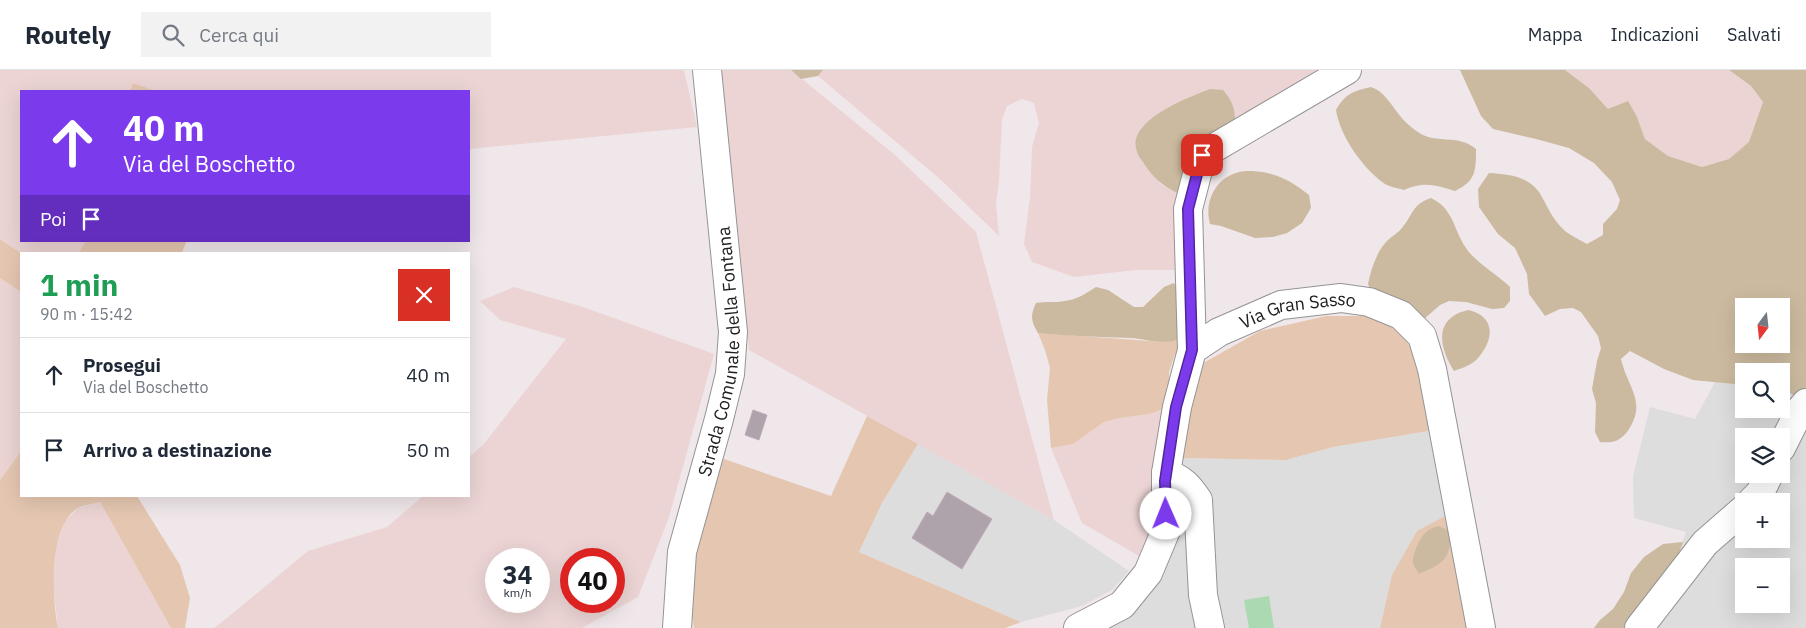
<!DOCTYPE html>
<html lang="it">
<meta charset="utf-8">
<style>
body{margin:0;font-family:"IBM Plex Sans",sans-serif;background:#f2f2f3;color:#1f2937;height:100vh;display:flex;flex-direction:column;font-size:19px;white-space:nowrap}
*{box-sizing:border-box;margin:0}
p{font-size:16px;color:#747a83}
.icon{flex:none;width:28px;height:28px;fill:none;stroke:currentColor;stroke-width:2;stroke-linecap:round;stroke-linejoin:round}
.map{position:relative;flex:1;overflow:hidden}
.side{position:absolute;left:20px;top:182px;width:450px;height:245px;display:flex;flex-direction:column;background:#fff;border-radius:0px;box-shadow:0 5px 20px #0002}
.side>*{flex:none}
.banner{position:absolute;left:20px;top:20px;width:450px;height:152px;border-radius:0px;box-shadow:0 5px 20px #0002;background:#7c3aed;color:#fff;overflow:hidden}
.needle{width:32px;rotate:195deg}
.controls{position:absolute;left:1735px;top:228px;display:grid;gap:10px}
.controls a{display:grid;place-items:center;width:55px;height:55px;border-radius:0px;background:#fff;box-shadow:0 5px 20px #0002;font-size:25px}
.speed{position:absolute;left:485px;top:478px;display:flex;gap:10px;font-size:25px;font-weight:700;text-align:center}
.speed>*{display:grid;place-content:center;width:65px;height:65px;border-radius:50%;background:#fff;box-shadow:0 5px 20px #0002;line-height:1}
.speed small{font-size:12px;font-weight:400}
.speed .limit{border:8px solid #d22;background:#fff;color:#111}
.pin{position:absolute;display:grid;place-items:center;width:42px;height:42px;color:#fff;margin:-21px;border-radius:10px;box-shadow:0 2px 8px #0006}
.me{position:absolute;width:55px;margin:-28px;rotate:359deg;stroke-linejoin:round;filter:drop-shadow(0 0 4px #0008)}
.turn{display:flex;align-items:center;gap:18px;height:105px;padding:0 20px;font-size:22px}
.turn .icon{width:65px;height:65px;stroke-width:2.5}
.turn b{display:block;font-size:35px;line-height:42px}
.then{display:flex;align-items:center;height:48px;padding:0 20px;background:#0003;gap:10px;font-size:19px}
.round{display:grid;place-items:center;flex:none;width:52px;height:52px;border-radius:0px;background:#f2f2f3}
.head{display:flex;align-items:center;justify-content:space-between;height:85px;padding:0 20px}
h1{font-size:30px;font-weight:700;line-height:38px;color:#1e9e55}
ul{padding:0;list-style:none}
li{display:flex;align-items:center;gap:15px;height:75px;padding:0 20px;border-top:1px solid #e0e1e3}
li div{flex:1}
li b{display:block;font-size:19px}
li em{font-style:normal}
header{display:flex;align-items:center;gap:30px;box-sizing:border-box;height:70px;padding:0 25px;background:#fff;border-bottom:1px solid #e0e1e3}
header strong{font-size:24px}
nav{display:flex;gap:28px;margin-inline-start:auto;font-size:18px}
.search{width:350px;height:45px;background:#f2f2f3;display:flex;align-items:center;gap:12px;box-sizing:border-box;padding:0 18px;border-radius:0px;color:#747a83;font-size:19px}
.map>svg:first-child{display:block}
.residential{fill:#ddd;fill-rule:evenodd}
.farmland{fill:#ecd4d4;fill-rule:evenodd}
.grass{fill:#e5c7b1}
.forest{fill:#cbba9f;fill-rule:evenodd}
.water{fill:#abd9b1}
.building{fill:#aea3aa;stroke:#c0aab8}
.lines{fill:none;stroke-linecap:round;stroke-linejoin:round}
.minor-casing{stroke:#949494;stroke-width:30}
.tertiary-casing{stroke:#949494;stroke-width:30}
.minor{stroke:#fff;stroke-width:28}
.tertiary{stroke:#fff;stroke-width:28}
.route-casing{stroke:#51269a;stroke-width:12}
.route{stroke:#7c3aed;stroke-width:9}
.labels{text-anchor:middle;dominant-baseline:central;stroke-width:4.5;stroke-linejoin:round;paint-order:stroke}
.street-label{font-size:18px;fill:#202020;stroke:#fff}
</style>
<header>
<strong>Routely</strong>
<div class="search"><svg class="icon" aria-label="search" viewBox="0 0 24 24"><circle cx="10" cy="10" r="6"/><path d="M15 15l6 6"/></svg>Cerca qui</div>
<nav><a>Mappa</a><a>Indicazioni</a><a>Salvati</a></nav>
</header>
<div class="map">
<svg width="1806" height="558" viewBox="0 0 1806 558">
<rect width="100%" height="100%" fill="#efe7ea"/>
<path class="residential" d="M1715 312 1744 315V339H1781V318L1804 331 1806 329V558H1634L1674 497 1686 462 1634 448 1633 406 1650 337 1695 349ZM1744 366H1781V404H1744ZM1744 431H1781V469H1744ZM1744 496H1781V534H1744Z
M1434 360 1449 444 1392 505 1380 558H1089L1139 533 1166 498 1183 448 1182 388 1286 390 1333 377Z
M918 374 1054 450 1129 501 1112 520 1082 536 1021 552 859 482 882 433Z"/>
<path class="farmland" d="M0 0H684L697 57 469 79V21H156L133 13 130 21H21V171H86L78 184H22L0 169Z
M710 0H791L895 85 976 162 1054 450 749 280 730 99Z
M823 0H1338L1159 113 1177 123 1176 200H1136L1074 207 1032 192 1024 174 1030 127 1032 77 1039 53 1034 33 1022 29 1007 36 1002 50 999 111 996 134 999 166 940 109 818 6Z
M1565 0H1729L1751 16 1763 32 1750 72 1729 89 1702 97 1668 86 1645 69 1637 47 1608 39 1589 18Z
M0 208 21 222V381L0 410Z
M514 217 583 237 714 284 669 447 638 527 582 558H214L227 548 308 481 387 457 423 426H469V387L483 375 566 269 500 250 480 231ZM496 489H539V531H496ZM571 489H614V531H571Z
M1163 339 1154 385 1155 444 1149 463 1139 486 1082 453 1051 378 1073 374 1104 352 1120 348 1150 344Z
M100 432 171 558H58L53 514 56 478 64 452 78 438Z"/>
<path class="grass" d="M133 13 156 21H130Z
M0 169 22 184 21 222 0 208Z
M86 171H187L181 184H78Z
M1326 246H1371L1403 264 1420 296 1434 360 1333 377 1286 390 1182 388 1198 296 1260 261Z
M1038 263 1164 272 1178 270 1187 264 1174 287 1169 302V317L1163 339 1150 344 1120 348 1104 352 1073 374 1051 378 1047 330 1050 298 1045 280Z
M867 346 918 374 882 433 859 482 1021 552 1005 558H694L689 528 696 470 721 388 831 426Z
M21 381V426H137L180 495 190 528 185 558H171L100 432C94 434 84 435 78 438 48 455 52 529 58 558H0V410Z
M1449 444 1469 558H1380L1392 505 1417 461Z"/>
<path class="forest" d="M791 0H823L818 6 801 9Z
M1460 0H1565L1589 18 1608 39 1628 31 1637 47 1645 69 1668 86 1702 97 1729 89 1749 72 1763 32 1751 16 1729 0H1806V329L1804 331 1781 318V301H1744V315L1693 310 1664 299 1630 281 1621 289C1628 319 1648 332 1627 362 1619 372 1612 373 1600 372L1595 362 1596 333 1592 319 1597 291 1601 278 1598 266 1581 242 1573 238 1560 239 1545 246 1529 224 1527 204 1515 178 1498 164 1479 137 1478 119 1489 103C1507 104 1528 106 1539 122 1547 135 1552 149 1563 159 1569 165 1579 169 1587 174L1603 165V154L1617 139 1620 130 1612 112 1594 93 1569 78 1536 69 1493 59 1481 46ZM1744 236H1781V274H1744Z
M1371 17C1384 21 1392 36 1401 47 1405 52 1412 58 1418 62 1436 75 1457 63 1476 79 1476 101 1476 111 1455 121 1435 115 1424 111 1404 120 1398 118 1390 117 1385 114 1363 99 1340 66 1336 40 1345 24 1353 21 1371 17Z
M1210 19 1223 20C1232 30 1235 38 1235 51L1177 123C1162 115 1152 107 1143 92 1141 89 1138 86 1137 82 1125 51 1189 27 1210 19Z
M1252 101C1275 102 1292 111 1309 125L1311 138 1302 153 1287 163 1273 167 1255 168 1221 156 1210 154C1204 133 1215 109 1236 103 1241 101 1247 101 1252 101Z
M1431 128C1454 139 1453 159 1466 178 1474 191 1498 205 1510 217V231L1504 238 1492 239 1466 232 1449 231 1440 235 1423 250 1373 225 1368 214C1371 199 1377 181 1387 171 1392 166 1398 163 1402 158 1413 145 1412 134 1431 128Z
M1174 213 1182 229 1187 264C1184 266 1180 269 1177 270 1162 275 1146 269 1131 268 1100 267 1069 266 1038 263 1031 251 1030 246 1036 233 1046 231 1055 233 1065 231 1076 230 1087 223 1096 217L1108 220 1134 237H1143L1164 217Z
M1469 240C1496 247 1494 270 1478 288 1472 295 1462 298 1454 301 1438 276 1434 247 1469 240Z
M1438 456 1446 459 1451 465C1450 491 1440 495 1419 504 1417 501 1414 497 1413 493 1412 489 1414 485 1415 481 1420 468 1424 460 1438 456Z
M1683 472 1674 497 1634 558H1594L1600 550 1613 539 1624 522 1631 503 1644 487 1663 474Z"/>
<path class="water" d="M1269 526 1274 558H1249L1244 530Z"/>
<path class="building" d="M753 340 767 345 759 370 745 365Z
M947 422 992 449 962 499 912 468 927 442 933 446Z"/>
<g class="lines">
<g class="minor-casing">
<path id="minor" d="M1192 280 1188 139 1202 85 1347 0
M1781 378 1800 340 1806 333
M1166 403C1183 410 1188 415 1198 430L1203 525 1210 558
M1752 431 1760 423 1769 404
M1639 558 1705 473 1744 439"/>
</g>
<g class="tertiary-casing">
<g id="tertiary">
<path id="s1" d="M677 558 682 482 719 349 730 304 733 262 707 0"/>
<path id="s2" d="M1078 558 1122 535 1148 503 1166 460V403L1177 337 1192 280 1219 262 1281 235 1341 228 1369 232 1401 245 1422 266 1432 299 1481 558"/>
</g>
</g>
<use href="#minor" class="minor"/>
<use href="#tertiary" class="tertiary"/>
</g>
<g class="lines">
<g class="route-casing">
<path id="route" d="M1166 444 1165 411 1176 337 1192 280 1188 139 1202 85"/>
</g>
<use href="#route" class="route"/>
</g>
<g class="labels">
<g class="street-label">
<text stroke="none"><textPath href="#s2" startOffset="436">Via Gran Sasso</textPath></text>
<text stroke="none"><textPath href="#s1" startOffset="282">Strada Comunale della Fontana</textPath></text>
</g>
</g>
</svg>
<div class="controls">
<a><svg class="needle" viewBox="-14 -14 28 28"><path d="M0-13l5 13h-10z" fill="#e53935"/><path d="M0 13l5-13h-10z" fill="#747a83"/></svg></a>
<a><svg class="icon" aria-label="search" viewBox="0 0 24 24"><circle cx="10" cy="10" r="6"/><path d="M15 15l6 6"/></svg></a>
<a><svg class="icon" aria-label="layers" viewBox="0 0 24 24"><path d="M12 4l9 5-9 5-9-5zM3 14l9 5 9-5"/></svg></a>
<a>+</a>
<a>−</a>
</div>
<div class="speed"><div>34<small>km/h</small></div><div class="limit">40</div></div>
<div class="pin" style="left:1202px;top:85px;background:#d93025"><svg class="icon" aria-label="arrive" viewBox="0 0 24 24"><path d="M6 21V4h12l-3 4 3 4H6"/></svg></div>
<svg class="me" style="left:1166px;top:444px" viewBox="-20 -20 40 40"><circle r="19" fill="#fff"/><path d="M0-13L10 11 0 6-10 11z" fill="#7c3aed"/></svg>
<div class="banner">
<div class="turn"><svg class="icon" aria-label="ahead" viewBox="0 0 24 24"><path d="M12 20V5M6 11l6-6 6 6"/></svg><div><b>40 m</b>Via del Boschetto</div></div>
<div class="then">Poi<svg class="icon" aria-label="arrive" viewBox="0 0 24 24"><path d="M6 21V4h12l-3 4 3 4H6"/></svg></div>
</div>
<section class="side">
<div class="head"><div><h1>1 min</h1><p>90 m · 15:42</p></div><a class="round" style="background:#d93025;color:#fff"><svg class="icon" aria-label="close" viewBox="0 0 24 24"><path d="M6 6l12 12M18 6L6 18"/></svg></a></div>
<ul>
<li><svg class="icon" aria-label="ahead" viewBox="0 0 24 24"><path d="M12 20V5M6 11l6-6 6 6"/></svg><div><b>Prosegui</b><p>Via del Boschetto</p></div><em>40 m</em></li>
<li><svg class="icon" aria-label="arrive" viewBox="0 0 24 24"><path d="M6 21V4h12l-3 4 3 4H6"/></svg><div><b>Arrivo a destinazione</b></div><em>50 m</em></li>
</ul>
</section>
</div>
